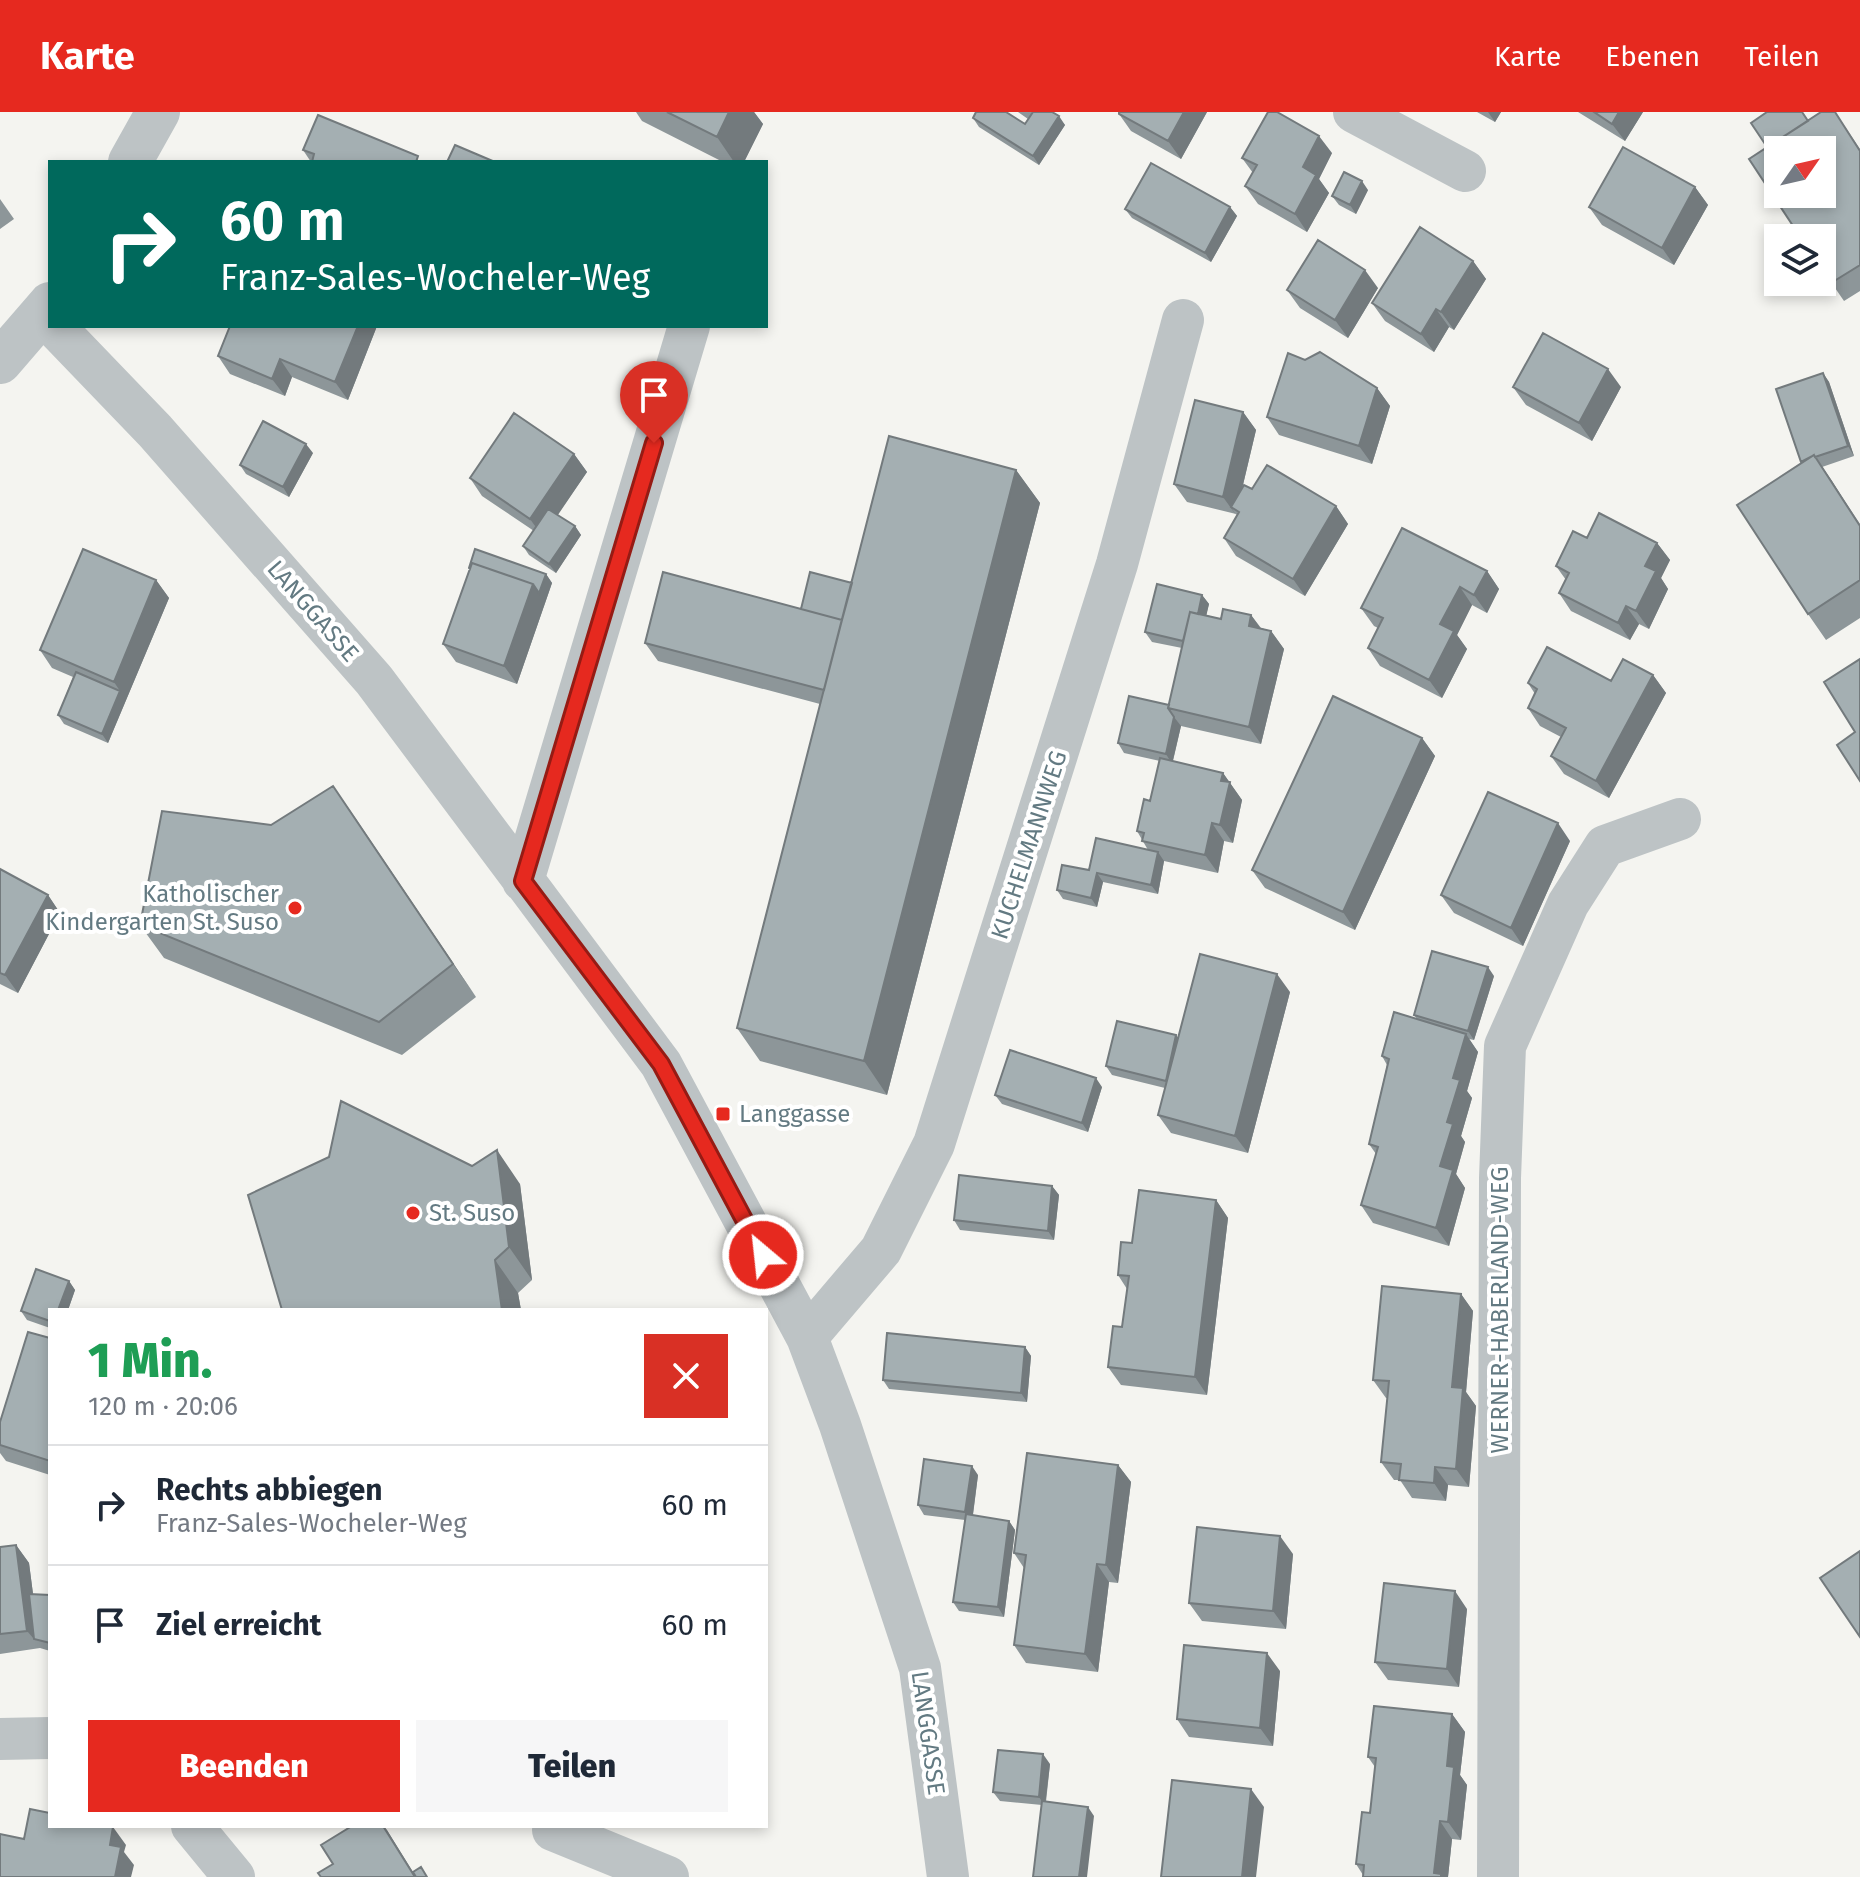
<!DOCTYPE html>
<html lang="de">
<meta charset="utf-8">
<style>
body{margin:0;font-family:"Fira Sans",sans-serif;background:#f6f6f7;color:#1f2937;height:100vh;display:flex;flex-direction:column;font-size:30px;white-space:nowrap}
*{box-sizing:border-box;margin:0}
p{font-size:26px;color:#747a83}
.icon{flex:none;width:44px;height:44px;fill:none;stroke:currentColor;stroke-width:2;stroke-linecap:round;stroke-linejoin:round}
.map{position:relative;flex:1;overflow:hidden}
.details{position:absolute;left:48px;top:1196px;width:720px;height:520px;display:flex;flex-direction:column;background:#fff;border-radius:0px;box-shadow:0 4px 12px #0003}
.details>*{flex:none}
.hud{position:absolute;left:48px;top:48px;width:720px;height:168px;border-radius:0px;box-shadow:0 4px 12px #0003;background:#00695c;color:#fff;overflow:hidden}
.needle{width:52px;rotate:56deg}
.controls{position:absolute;left:1764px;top:24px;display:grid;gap:16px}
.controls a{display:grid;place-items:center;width:72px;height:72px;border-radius:0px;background:#fff;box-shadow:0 4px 12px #0003;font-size:40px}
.pin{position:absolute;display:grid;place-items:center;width:68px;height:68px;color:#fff;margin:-82px -34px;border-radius:50% 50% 50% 0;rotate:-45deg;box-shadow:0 0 8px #0007}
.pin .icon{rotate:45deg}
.me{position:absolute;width:88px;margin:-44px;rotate:332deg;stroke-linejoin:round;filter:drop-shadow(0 0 6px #0008)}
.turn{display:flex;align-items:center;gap:28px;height:168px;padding:0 40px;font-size:36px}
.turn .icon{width:104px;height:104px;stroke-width:2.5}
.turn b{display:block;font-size:56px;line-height:68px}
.round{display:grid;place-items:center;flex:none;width:84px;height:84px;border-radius:0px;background:#f6f6f7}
.overview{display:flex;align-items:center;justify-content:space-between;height:136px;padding:0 40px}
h1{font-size:48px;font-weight:800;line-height:60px;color:#1e9e55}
.button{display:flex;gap:16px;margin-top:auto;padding:16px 40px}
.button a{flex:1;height:92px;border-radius:0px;background:#e6291f;color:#fff;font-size:32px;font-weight:800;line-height:92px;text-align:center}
.button a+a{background:#f6f6f7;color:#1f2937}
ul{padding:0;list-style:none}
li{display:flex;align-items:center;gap:24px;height:120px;padding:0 40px;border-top:2px solid #e0e1e3}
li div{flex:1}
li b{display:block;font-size:30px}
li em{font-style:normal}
header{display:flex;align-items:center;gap:48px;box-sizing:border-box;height:112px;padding:0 40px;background:#e6291f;color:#fff}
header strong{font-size:38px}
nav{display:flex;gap:44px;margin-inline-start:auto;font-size:28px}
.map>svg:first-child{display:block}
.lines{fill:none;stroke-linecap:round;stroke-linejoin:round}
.minor{stroke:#bdc3c5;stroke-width:42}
.tertiary{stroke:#bdc3c5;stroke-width:44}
.wall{fill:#8d9699}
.shaded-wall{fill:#737a7d}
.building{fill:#a4afb2;stroke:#737a7d;stroke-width:2;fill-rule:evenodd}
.route-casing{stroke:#961b14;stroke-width:20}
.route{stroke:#e6291f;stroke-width:14}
.poi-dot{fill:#e6291f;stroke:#fff;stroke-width:3}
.labels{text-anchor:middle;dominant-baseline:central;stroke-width:8;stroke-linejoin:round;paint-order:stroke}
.street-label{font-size:24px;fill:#637a82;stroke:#fff}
.poi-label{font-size:24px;fill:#637a82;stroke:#fff;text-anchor:start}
</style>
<header>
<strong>Karte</strong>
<nav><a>Karte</a><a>Ebenen</a><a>Teilen</a></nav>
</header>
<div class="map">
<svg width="1860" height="1765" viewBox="0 0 1860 1765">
<rect width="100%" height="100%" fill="#f4f4f0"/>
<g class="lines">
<path class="minor" d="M1354 0 1465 59
M54 214 155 319 374 568 661 952 807 1225 840 1313 920 1556 948 1765
M523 769 689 214
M807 1225 881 1138 934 1032 1117 452 1183 208
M0 1627 50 1626
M192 1714 234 1765
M553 1718 668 1765
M1498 1765 1500 1066 1505 934 1568 792 1605 734 1680 707"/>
<path class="tertiary" d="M130 50 158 0
M0 250 50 192"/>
</g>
<path class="wall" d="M636 0H754L763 12 744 50H723L642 9Z
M1018 0H1052L1065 13 1039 53 979 15 973 6 1025 12 1028 7Z
M1119 0H1207L1181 47 1131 19 1119 2Z
M1477 0H1501L1495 10Z
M1578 0H1643L1625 29Z
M1835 0 1860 37V179L1844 189 1822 157 1767 35 1808 8Z
M303 38 418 44 311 50Z
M1332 41 1319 67 1329 81 1307 120 1258 92 1245 74 1253 61 1242 46Z
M1695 75 1708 93 1674 153 1602 113 1589 95Z
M1368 78 1356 102 1339 93 1332 84Z
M0 87 14 107 0 117Z
M1230 95 1237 104 1211 150 1132 106 1125 97Z
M1473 149 1486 167 1454 218 1449 215 1434 240 1385 209 1372 191Z
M1378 176 1348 226 1300 196 1287 178Z
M230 214H377L348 288 292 265 285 284 230 262 218 244Z
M1823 261 1829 270 1854 344 1822 355 1860 412V506L1826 528 1808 502 1802 351Z
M1513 275H1621L1592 329 1526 293Z
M1377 276 1390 294 1372 352 1279 323 1267 305Z
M1243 300 1256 318 1242 377H1252L1336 394 1348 412 1305 484 1236 444 1224 426 1237 403 1236 402 1187 390 1174 372Z
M313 341 289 385 246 362 240 353Z
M574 342 587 360 557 403 575 414 581 423 556 461 529 443 523 434 534 419 482 384 470 366Z
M1016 358 1040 391 887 983 760 949 737 916 820 592 658 549 645 531 801 497 852 471Z
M1587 426 1657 431 1670 448 1661 466 1668 477 1649 517 1639 512 1630 528 1571 499 1559 481 1566 468 1556 454Z
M1487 459 1499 477 1487 501 1472 493 1457 523 1467 537 1442 586 1380 554 1368 536 1378 516 1374 514 1361 496Z
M546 462 552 471 517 572 456 550 443 532Z
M156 468 169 486 108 631 64 612 58 603 73 565 52 556 40 538Z
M1202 483 1209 492 1206 503 1221 507 1251 503 1261 516 1271 519 1284 537 1261 632 1181 614 1173 649 1223 661 1242 688 1233 731 1224 729 1218 761 1164 749 1158 782 1103 770 1097 795 1063 787 1057 778 1089 758 1148 738 1137 719 1150 689 1160 649 1124 641 1118 631 1169 593 1182 536 1152 530 1145 520Z
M1653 563 1666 581 1609 686 1564 662 1551 644 1561 625 1540 614 1528 596 1535 582 1528 571 1611 569Z
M1422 626 1435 644 1355 818 1265 776 1252 758Z
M333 674 476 885 402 943 164 846 140 813 271 713Z
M1570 729 1523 834 1454 801 1441 783Z
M0 757 48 783 60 801 18 881 0 872Z
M1494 864 1474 928 1469 927 1478 940 1467 979 1472 986 1461 1024 1465 1030 1456 1062 1465 1076 1449 1134 1373 1111 1361 1093 1376 1042 1369 1032 1387 953 1382 944 1417 907 1414 903Z
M1290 880 1248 1041 1171 1021 1158 1003 1165 976 1112 963 1106 954 1176 923 1178 926Z
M1102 975 1088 1020 1002 992 995 983Z
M472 1054 520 1072 532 1168 518 1181 521 1198H282Z
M1052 1074 1059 1083 1054 1128 960 1118 954 1108Z
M1216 1088 1228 1106 1207 1283 1121 1273 1108 1255 1122 1215 1127 1177 1118 1163 1132 1131Z
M69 1169 75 1178 68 1198H50V1216L27 1208 21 1199Z
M1461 1182 1473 1199 1466 1280 1476 1294 1469 1375 1448 1373 1446 1389 1412 1386 1400 1368H1394L1381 1350 1387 1286H1386L1373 1268Z
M50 1226V1363L6 1349 0 1341V1310Z
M1025 1235 1031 1244 1027 1290 889 1277 883 1268Z
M1118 1353 1131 1370 1118 1471 1109 1470 1098 1560 1026 1551 1014 1533 1024 1456 1014 1441Z
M978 1363 973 1403 1009 1409 1015 1418 1004 1505 959 1499 953 1490 965 1408 924 1403 918 1393Z
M16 1433 29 1451 33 1482 50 1483V1539L40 1536 0 1542V1435Z
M1293 1442 1286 1517 1202 1509 1189 1491Z
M1467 1497 1459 1575 1388 1568 1375 1550Z
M1280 1559 1273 1634 1189 1625 1177 1607Z
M1452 1602 1465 1620 1460 1663 1467 1673 1461 1728 1452 1727 1448 1765H1363V1763L1356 1752 1370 1701 1375 1655 1368 1645Z
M1050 1652 1046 1690 1094 1704 1042 1693 1000 1689 993 1680Z"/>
<path class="shaded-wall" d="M729 0H754L763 12 744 50H734L717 25Z
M1184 0H1207L1181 47 1168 29Z
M1488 0H1501L1495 10Z
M1619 0H1643L1625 29 1612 12Z
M1059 4 1065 13 1039 53 1033 44Z
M1319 24 1332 41 1319 67 1329 81 1307 120 1295 102 1303 55Z
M1362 69 1368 78 1356 102 1350 93Z
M1695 75 1708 93 1674 153 1662 136Z
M1230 95 1237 104 1211 150 1205 141Z
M1473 149 1486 167 1454 218 1441 200Z
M1365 158 1378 176 1348 226 1335 208Z
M1436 197 1449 215 1434 240 1421 222Z
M358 214H377L348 288 335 270Z
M280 247 292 265 285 284 272 267Z
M1608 257 1621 275 1592 329 1579 311Z
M1823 261 1829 270 1854 344 1848 334Z
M1377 276 1390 294 1372 352 1359 334Z
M1243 300 1256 318 1237 398 1231 395 1236 403 1223 385Z
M306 332 313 341 289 385 283 375Z
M574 342 587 360 543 425 530 407Z
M1814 343 1832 369 1860 414Z
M1016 358 1040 391 887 983 864 949Z
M1336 394 1348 412 1305 484 1293 467Z
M575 414 581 423 556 461 549 452Z
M1657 431 1670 448 1661 466 1668 477 1649 517 1636 499 1645 454Z
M1487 459 1499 477 1487 501 1474 483Z
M546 462 552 471 517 572 504 554 533 472Z
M156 468 169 486 108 631 102 622 120 579 114 570Z
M1460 475 1472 493 1457 523 1467 537 1442 586 1429 568 1440 512Z
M1202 483 1209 492 1198 540 1191 530Z
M1626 494 1639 512 1630 528 1618 511Z
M1251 503 1264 521 1249 514Z
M1271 519 1284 537 1261 632 1249 615Z
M1653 563 1666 581 1609 686 1596 669Z
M1174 605 1181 614 1172 652 1166 642Z
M1422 626 1435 644 1355 818 1343 800Z
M1223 661 1242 688 1233 731 1220 713 1221 669Z
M333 674 356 707 476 885 453 852Z
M1212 711 1224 729 1218 761 1205 743Z
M1558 711 1570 729 1523 834 1511 816Z
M1158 740 1164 749 1158 782 1151 773Z
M1097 761 1103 770 1097 795 1091 786Z
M48 783 60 801 18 881 5 863Z
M1488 855 1494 864 1474 928 1468 919Z
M1277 862 1290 880 1248 1041 1235 1024Z
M1466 922 1478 940 1467 979 1472 986 1461 1024 1465 1030 1456 1062 1465 1076 1449 1134 1436 1116 1440 1054 1447 1010 1453 966Z
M1176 923 1183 932 1172 978 1166 969Z
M1096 966 1102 975 1088 1020 1082 1011Z
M497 1038 520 1072 532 1168 509 1135Z
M1052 1074 1059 1083 1054 1128 1048 1119Z
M1216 1088 1228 1106 1207 1283 1195 1265Z
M495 1148 518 1181 521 1198H502Z
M69 1169 75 1178 68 1198H58Z
M1461 1182 1473 1199 1466 1280 1476 1294 1469 1375 1456 1357 1452 1275Z
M1025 1235 1031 1244 1027 1290 1021 1281Z
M1118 1353 1131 1370 1118 1471 1106 1453Z
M972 1354 978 1363 972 1409 965 1400Z
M1435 1355 1448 1373 1446 1389 1434 1371Z
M1009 1409 1015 1418 1004 1505 998 1495Z
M1280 1424 1293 1442 1286 1517 1273 1499Z
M16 1433 29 1451 39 1528 34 1527 27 1519Z
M1097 1452 1109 1470 1098 1560 1085 1542Z
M1455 1479 1467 1497 1459 1575 1447 1557Z
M1267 1541 1280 1559 1273 1634 1260 1616Z
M1452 1602 1465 1620 1460 1663 1467 1673 1461 1728 1448 1710 1447 1654Z
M1043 1642 1050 1652 1045 1694 1039 1685Z
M1251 1677 1264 1695 1256 1765H1242Z
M1088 1695 1094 1704 1087 1765H1079Z
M1440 1709 1452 1727 1448 1765H1437L1434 1761Z
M383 1714 387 1718 416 1765H415Z
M113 1715 126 1733 124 1740 134 1753 131 1765H115L110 1733Z"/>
<path class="building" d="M667 0H729L717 25Z
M976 0H1006L1025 12 1033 0H1052L1059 4 1033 44 973 6Z
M1119 0H1184L1168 29 1119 2Z
M1268 0H1277L1319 24 1303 55 1316 63 1295 102 1245 74 1257 53 1242 46Z
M1594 0H1619L1612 12Z
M1767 0H1802L1808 9 1767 35 1751 11Z
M1821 0H1835L1860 39V153L1831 171 1822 157V126H1801L1749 47ZM1778 38H1822V82H1778Z
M318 3 418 44 416 50H312L314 42 303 38Z
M455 33 495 50H447Z
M1623 35 1695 75 1662 136 1589 95Z
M1151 51 1230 95 1205 141 1125 97Z
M1344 60 1362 69 1350 93 1332 84Z
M1420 115 1473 149 1441 200 1436 197 1421 222 1372 191Z
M1318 128 1365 158 1335 208 1287 178Z
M230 214H358L335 270 280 247 272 267 218 244Z
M1543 221 1608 257 1579 311 1513 275Z
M1320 240 1377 276 1359 334 1267 305 1288 241 1305 248Z
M1823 261 1848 334 1815 345 1814 343 1801 350 1776 277Z
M1195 288 1243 300 1223 385 1174 372Z
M514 301 574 342 530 407 470 366Z
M263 309 306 332 283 375 240 353Z
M889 324 1016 358 864 949 737 916Z
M1814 343 1860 414V468L1808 502 1737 393Z
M1267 353 1336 394 1293 467 1224 426 1239 400 1231 395 1244 373 1252 377Z
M548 397 575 414 549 452 523 434Z
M1599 401 1657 431 1645 454 1656 459 1636 499 1626 494 1618 511 1559 481 1569 461 1556 454 1573 419 1587 426Z
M1402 416 1487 459 1474 483 1460 475 1440 512 1454 519 1429 568 1368 536 1383 506 1361 496Z
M83 437 156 468 114 570 40 538Z
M475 437 546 462 539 481 533 472 472 451 470 457 469 456Z
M472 451 533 472 504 554 443 532Z
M663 460 842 508 824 578 645 531Z
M810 460 852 471 842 508 801 497Z
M1157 472 1202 483 1198 502 1190 500 1183 529 1145 520Z
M1223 497 1251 503 1249 514 1271 519 1249 615 1168 596 1190 500 1221 507Z
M1547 535 1611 569 1623 547 1653 563 1596 669 1551 644 1566 616 1528 596 1537 577 1528 571Z
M1860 547V669L1837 633 1855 620 1824 570Z
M76 560 120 579 102 622 58 603Z
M1129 584 1169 593 1168 596 1174 605 1166 642 1118 631Z
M1333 584 1422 626 1343 800 1252 758Z
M1160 646 1223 661 1221 669 1230 670 1220 713 1212 711 1205 743 1142 729 1144 721 1137 719 1144 687 1150 689Z
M333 674 453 852 379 910 140 813 162 699 271 713Z
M1488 680 1558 711 1511 816 1441 783Z
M1096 726 1158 740 1151 773 1097 761 1091 786 1057 778 1062 753 1089 758Z
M0 757 48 783 5 863 0 861Z
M1432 839 1488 855 1468 919 1414 903Z
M1200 842 1277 862 1235 1024 1158 1003Z
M1394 900 1466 922 1453 966 1460 968 1447 1010 1453 1012 1440 1054 1453 1058 1436 1116 1361 1093 1378 1035 1369 1032 1389 947 1382 944Z
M1117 909 1176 923 1166 969 1106 954Z
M1010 938 1096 966 1082 1011 995 983Z
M341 989 472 1054 497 1038 509 1135 495 1148 502 1198H282L248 1083 329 1045Z
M959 1063 1052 1074 1048 1119 954 1108Z
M1139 1078 1216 1088 1195 1265 1108 1255 1113 1214 1122 1215 1129 1164 1118 1163 1121 1130 1132 1131Z
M36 1157 69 1169 58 1198H50V1209L21 1199Z
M1382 1174 1461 1182 1452 1275 1463 1276 1456 1357 1435 1355 1434 1371 1399 1368 1401 1352 1381 1350 1389 1269 1373 1268Z
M28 1220 50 1226V1349L0 1333V1310Z
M887 1221 1025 1235 1021 1281 883 1268Z
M1027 1341 1118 1353 1106 1453 1097 1452 1085 1542 1014 1533 1026 1443 1014 1441Z
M924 1347 972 1354 965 1400 918 1393Z
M966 1402 1009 1409 998 1495 953 1490Z
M1197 1415 1280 1424 1273 1499 1189 1491Z
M16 1433 27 1519 0 1522V1435Z
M1860 1439V1525L1820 1466Z
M1384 1471 1455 1479 1447 1557 1375 1550Z
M29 1482 50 1483V1531L34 1527Z
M1184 1533 1267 1541 1260 1616 1177 1607Z
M1374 1594 1452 1602 1447 1654 1454 1655 1448 1710 1440 1709 1434 1761 1441 1762V1765H1363L1364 1753 1356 1752 1362 1700 1370 1701 1376 1646 1368 1645Z
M998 1638 1043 1642 1039 1685 993 1680Z
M1172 1668 1251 1677 1242 1765H1161Z
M1042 1689 1088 1695 1079 1765H1033Z
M30 1697 50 1701V1714L113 1715 110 1733 121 1735 115 1765H0V1722L24 1727Z
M352 1714H383L415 1765H321L318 1761 333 1752 321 1733Z
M421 1755 427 1765H416L413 1760Z"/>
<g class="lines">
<g class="route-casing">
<path id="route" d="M654 331 523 769 661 952 763 1143"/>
</g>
<use href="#route" class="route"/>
</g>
<g class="poi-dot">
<circle cx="295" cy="796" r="8"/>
<rect x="715" y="994" width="16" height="16" rx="4"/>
<circle cx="413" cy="1101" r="8"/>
</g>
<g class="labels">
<g class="street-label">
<text transform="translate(313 499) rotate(49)">LANGGASSE</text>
<text transform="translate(1029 733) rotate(-72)">KUCHELMANNWEG</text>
<text transform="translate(1500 1198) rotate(-90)">WERNER-HABERLAND-WEG</text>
<text transform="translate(928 1621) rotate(82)">LANGGASSE</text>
</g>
<g class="poi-label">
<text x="279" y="782" text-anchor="end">Katholischer<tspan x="279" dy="28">Kindergarten St. Suso</tspan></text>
<text x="739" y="1002">Langgasse</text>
<text x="429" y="1101">St. Suso</text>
</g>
</g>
</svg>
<div class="controls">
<a><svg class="needle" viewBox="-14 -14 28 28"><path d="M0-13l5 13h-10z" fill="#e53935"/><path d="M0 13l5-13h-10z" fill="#747a83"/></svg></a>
<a><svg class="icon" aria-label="layers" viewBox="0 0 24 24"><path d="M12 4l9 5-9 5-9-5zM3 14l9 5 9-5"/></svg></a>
</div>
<div class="pin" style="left:654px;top:331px;background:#d93025"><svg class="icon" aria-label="arrive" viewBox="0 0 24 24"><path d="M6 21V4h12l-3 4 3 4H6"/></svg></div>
<svg class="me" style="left:763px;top:1143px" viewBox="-20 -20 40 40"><circle r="17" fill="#e6291f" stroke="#fff" stroke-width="3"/><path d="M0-11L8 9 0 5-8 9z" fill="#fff"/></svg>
<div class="hud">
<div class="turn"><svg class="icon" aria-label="right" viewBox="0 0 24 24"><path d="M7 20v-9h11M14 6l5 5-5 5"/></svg><div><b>60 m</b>Franz-Sales-Wocheler-Weg</div></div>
</div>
<section class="details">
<div class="overview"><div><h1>1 Min.</h1><p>120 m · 20:06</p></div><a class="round" style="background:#d93025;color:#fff"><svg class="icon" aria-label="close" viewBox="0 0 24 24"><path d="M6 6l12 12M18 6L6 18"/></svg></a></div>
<ul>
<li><svg class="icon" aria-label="right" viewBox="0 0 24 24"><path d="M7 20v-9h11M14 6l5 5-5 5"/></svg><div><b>Rechts abbiegen</b><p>Franz-Sales-Wocheler-Weg</p></div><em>60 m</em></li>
<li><svg class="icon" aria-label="arrive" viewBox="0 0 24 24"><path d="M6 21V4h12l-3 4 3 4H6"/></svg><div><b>Ziel erreicht</b></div><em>60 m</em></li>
</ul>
<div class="button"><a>Beenden</a><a>Teilen</a></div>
</section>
</div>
